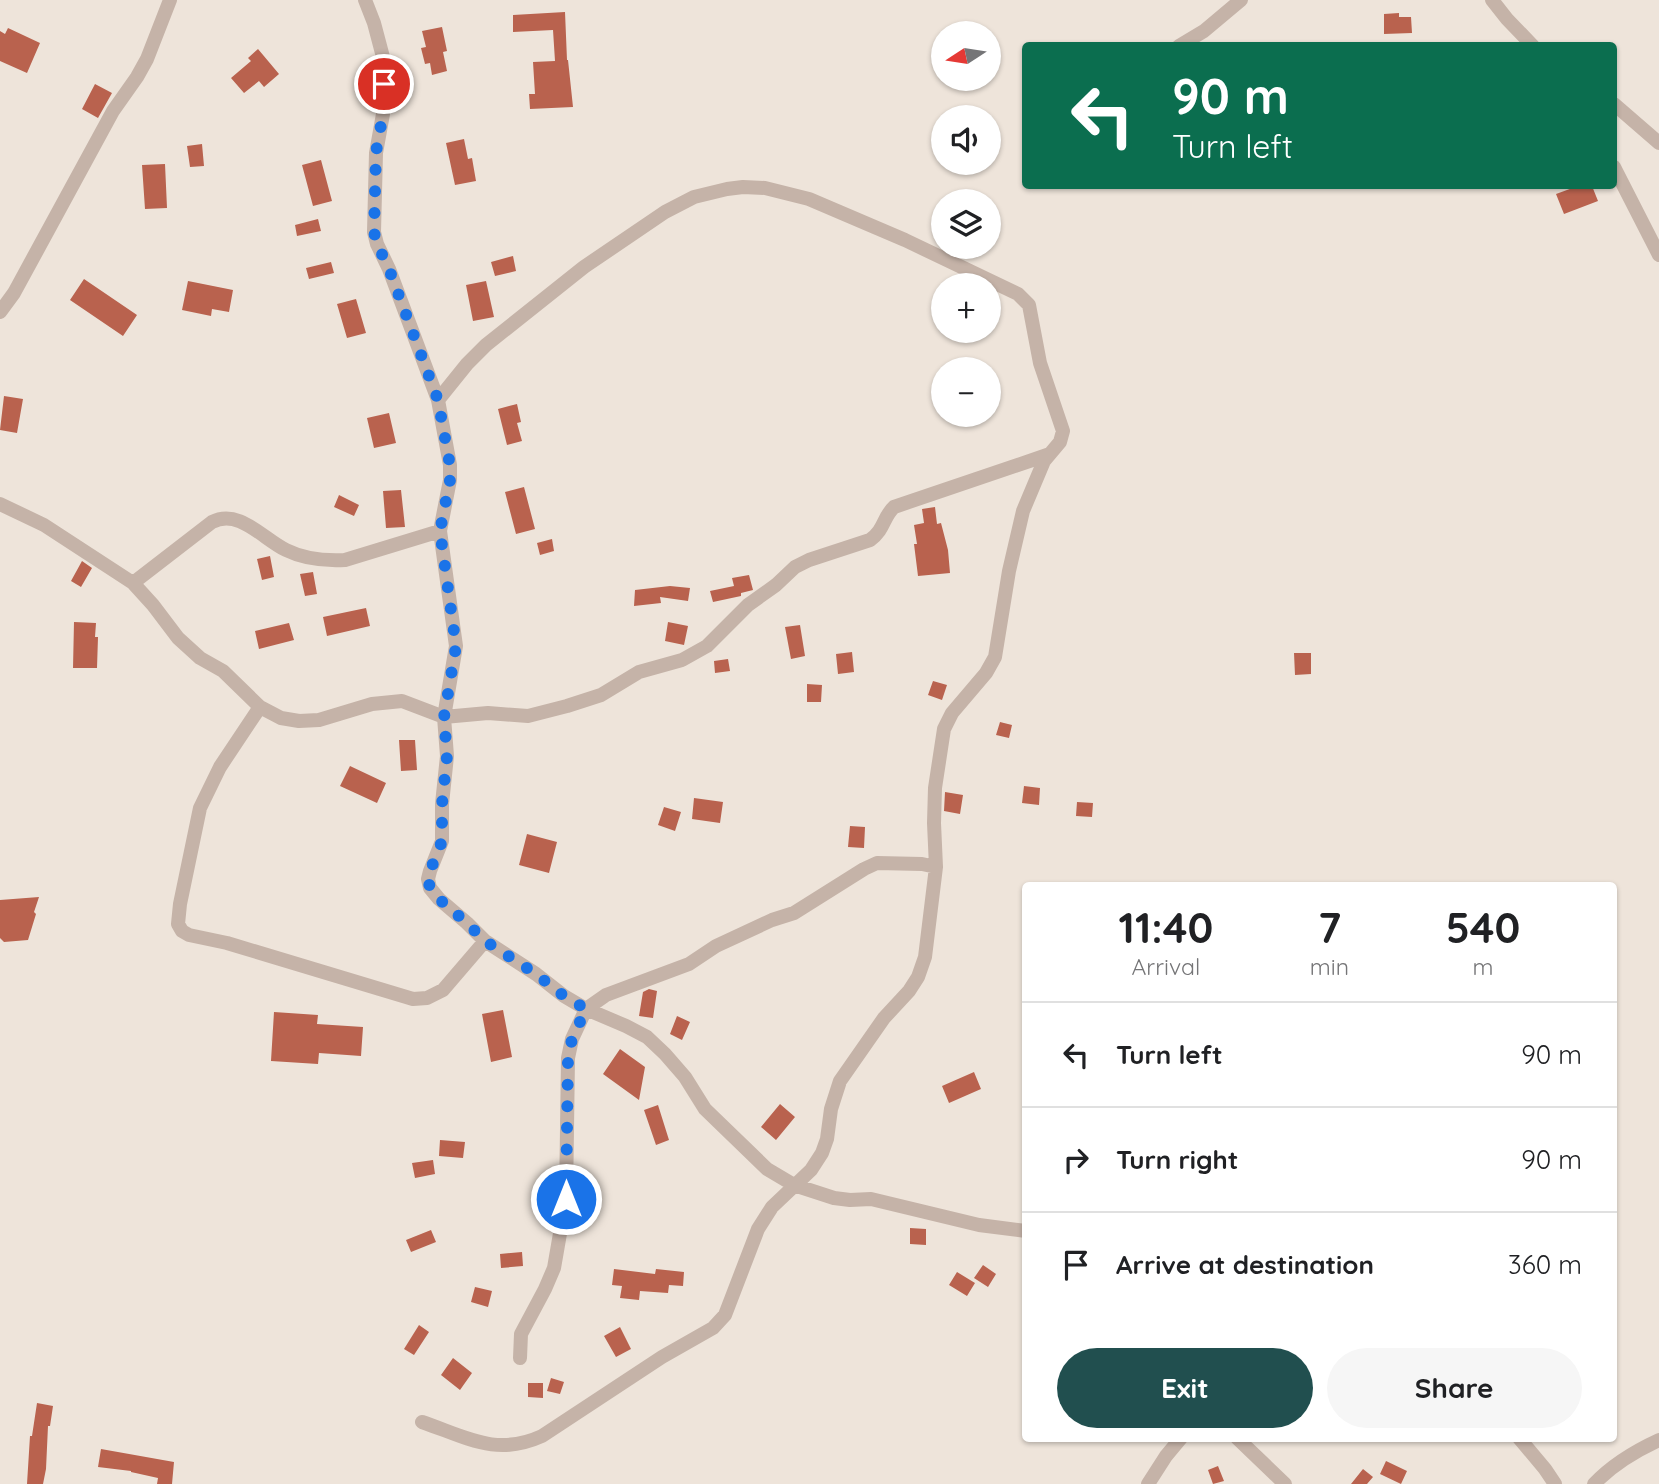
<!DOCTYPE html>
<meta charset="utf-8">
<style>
body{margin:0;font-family:Quicksand,sans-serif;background:#f6f6f6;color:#202124;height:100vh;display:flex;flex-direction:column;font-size:26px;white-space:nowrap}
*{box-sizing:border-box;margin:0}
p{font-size:23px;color:#757577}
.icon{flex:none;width:38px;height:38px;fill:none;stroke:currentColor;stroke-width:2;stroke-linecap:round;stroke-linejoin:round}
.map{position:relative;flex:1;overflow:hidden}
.drawer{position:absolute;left:1022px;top:882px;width:595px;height:560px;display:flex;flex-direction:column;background:#fff;border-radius:7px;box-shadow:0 2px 5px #0004}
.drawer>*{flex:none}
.guide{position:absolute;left:1022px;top:42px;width:595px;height:147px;border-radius:7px;box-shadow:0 2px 5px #0004;background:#0b6e4f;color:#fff;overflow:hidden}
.needle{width:46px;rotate:258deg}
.tools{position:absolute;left:931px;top:21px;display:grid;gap:14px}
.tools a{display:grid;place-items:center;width:70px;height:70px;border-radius:50%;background:#fff;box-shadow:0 2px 5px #0004;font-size:35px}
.pin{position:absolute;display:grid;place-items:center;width:60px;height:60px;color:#fff;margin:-30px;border:4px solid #fff;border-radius:50%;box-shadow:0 2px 7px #0007}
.me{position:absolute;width:77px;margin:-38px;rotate:0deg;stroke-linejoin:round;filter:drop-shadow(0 0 5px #0008)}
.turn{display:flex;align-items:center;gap:24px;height:147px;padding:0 35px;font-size:32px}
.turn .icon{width:91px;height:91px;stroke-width:2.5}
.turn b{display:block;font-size:49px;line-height:60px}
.eta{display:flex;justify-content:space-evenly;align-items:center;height:119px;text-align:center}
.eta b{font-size:42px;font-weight:700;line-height:49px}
.cta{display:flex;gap:14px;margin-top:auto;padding:14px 35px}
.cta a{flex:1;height:80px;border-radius:42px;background:#214f4f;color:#fff;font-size:28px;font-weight:700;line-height:80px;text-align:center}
.cta a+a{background:#f6f6f6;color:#202124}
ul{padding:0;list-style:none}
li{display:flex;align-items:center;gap:21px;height:105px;padding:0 35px;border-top:2px solid #e0e0e0}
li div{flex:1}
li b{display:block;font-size:26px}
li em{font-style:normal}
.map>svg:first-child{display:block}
.building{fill:#b9624e}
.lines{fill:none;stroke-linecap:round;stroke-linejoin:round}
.street{stroke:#c5b3a8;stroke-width:14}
.route{stroke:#1a73e8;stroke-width:12;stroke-dasharray:0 21.6}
</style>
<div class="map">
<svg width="1659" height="1484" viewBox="0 0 1659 1484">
<rect width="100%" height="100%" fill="#eee4da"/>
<path class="building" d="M565 12 567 60H568L573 107 530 109 529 94H535L533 62 555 61 553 30 513 32V15Z
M1399 13V17H1411L1412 33 1384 34V14Z
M442 27 447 51 443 52 447 71 432 75 430 63 425 64 421 48 426 47 422 31Z
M8 28 40 43 27 73 0 61V31L5 34Z
M258 49 279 74 264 87 259 81 244 93 231 78 251 61 248 58Z
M95 84 112 93 98 118 82 109Z
M464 139 468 159 472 158 476 181 455 185 446 143Z
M202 144 204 166 190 167 187 146Z
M321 160 332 201 313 206 302 165Z
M165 164 167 208 145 209 142 165Z
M1578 186H1592L1598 201 1564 214 1556 194Z
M318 219 321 231 297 236 295 225Z
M513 256 516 271 495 276 491 262Z
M331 262 334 273 309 279 306 268Z
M84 279 137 315 123 336 70 300Z
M188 281 233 290 229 312 212 309 211 316 182 310Z
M486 281 494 317 473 321 466 285Z
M356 299 366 333 347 338 337 304Z
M4 396 23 399 17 433 0 430Z
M517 404 521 422 517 423 522 441 507 445 498 409Z
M389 413 396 443 374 448 367 418Z
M524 487 535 529 516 534 505 492Z
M401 490 405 527 386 528 383 491Z
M339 495 359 505 354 516 334 507Z
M935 507 937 524 941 523 948 550 950 573 918 576 914 544H917L914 525 924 523 922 509Z
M552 539 554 551 540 555 537 543Z
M270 556 274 577 262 580 257 559Z
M82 561 92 568 81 587 71 581Z
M313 572 317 594 305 596 300 574Z
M749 575 753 590 741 593V596L713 602 710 591 734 586 732 578Z
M670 586 690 588 688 601 660 597 661 603 634 606 635 590Z
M366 608 370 626 327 636 323 617Z
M74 622 96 623 95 637H98L97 668H73Z
M668 622 688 626 684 645 665 641Z
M289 623 294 640 259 649 255 631Z
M800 625 805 656 791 659 785 627Z
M852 652 854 672 838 674 836 654Z
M1294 653H1311V674L1295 675Z
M728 659 730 671 715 673 714 661Z
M933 681 947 685 942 700 928 695Z
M807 684 822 685 821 702H807Z
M1000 722 1012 725 1009 738 996 735Z
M399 740H415L417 770 401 771Z
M350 766 386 783 377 803 340 786Z
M1024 786 1040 788 1039 805 1022 803Z
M945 792 963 795 960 814 944 811Z
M694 798 723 802 720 823 692 819Z
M1077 802 1093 803 1092 817 1076 816Z
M664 807 681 812 675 831 658 825Z
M850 826 865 827 864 848 848 847Z
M527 834 557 842 549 873 519 865Z
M39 897 34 912 36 914 28 940 4 942 0 938V900Z
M649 989 657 991 653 1018 639 1016 643 992Z
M503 1010 512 1057 491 1062 482 1014Z
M274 1012 318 1015 317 1024 363 1027 361 1056 319 1053 318 1064 271 1061Z
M677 1016 690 1022 682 1040 670 1034Z
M620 1049 645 1067 639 1100 603 1074Z
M974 1072 981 1089 949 1103 942 1086Z
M780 1104 795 1117 776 1140 761 1127Z
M658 1105 669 1140 656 1145 644 1110Z
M440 1140 465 1142 463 1158 439 1156Z
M433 1160 435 1174 415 1178 412 1163Z
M910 1228 926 1229V1245L910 1244Z
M431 1230 436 1242 411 1252 406 1240Z
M522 1252 523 1266 501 1268 500 1254Z
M983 1265 996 1274 988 1287 974 1278Z
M614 1269 655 1274 656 1269 684 1272 683 1286 669 1285 668 1293 640 1291 639 1300 620 1298 622 1286 612 1285Z
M957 1272 975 1283 967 1296 949 1285Z
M475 1287 492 1291 488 1307 471 1302Z
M419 1325 429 1332 414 1355 404 1349Z
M620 1327 631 1349 616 1357 604 1336Z
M453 1358 472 1373 460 1390 441 1375Z
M551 1378 564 1382 560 1394 547 1391Z
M528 1383H543V1398L528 1397Z
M37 1403 53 1406 50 1426H48L46 1469 43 1484H27L30 1436H32Z
M101 1449 174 1462 172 1484H157L158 1478 131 1472V1471L98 1467Z
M1386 1461 1407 1471 1401 1484 1380 1474Z
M1218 1466 1224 1481 1213 1484 1208 1470Z
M1363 1469 1373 1477 1367 1484H1351Z"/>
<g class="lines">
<path class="street" d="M365 0 374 23 383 57 384 84 383 114 376 153 374 232 377 244 389 269 438 400 450 465V480L440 531 456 646 444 717 447 756 442 804V841L430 871 428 879 430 888 439 899 467 923 485 941 536 974 564 996 586 1009 626 1026 647 1037 665 1054 685 1077 705 1109 767 1169 794 1185 834 1198 850 1200 871 1199 979 1225 1026 1231
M1492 0 1507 19 1533 46
M1179 46 1204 31 1241 0
M1614 104 1659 143
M1614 167 1659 255
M0 312 14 293 113 111 137 77 147 59 170 0
M0 504 44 525 133 583 153 605 178 638 200 658 223 671 260 707 281 718 299 721 319 720 372 704 402 701 444 717 488 713 528 716 567 706 601 695 639 672 682 660 707 646 748 605 776 585 795 567 809 560 870 540C885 529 883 517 894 507L1050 454
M133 583 212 522C239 508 263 539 286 550 304 559 325 561 345 560L440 531
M260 707 220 767 200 808 180 904 178 924 182 931 189 935 227 943 413 999 427 998 443 990 485 941
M520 1358 521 1334 545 1289 554 1268 566 1199 568 1058 572 1039 586 1009 606 995 689 964 716 946 772 920 794 913 864 869 877 863 922 864 936 867
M422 1422C466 1437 496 1457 542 1436L662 1357 713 1328 725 1315 758 1229 772 1207 811 1170 822 1153 827 1139 831 1109 840 1081 884 1018 909 991 918 977 925 957 936 867 934 823 935 788 944 729 952 713 986 673 995 657 1009 571 1023 511 1044 461 1060 442 1063 431 1040 363 1029 305 1018 294 905 240 809 199 765 188 743 187 727 189 694 197 665 212 584 267 486 345 467 364 438 400
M1237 1438 1285 1484
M1519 1438 1545 1469 1555 1484
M1148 1484 1166 1456 1181 1438
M1594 1484C1612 1465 1635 1451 1659 1440"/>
</g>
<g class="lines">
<path class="route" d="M384 84 383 114 376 152 374 232 377 244 389 269 438 400 450 465V480L440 531 456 646 444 717 447 756 442 804V841L430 871 428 879 430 888 439 899 467 923 485 941 536 974 564 996 586 1009 572 1039 568 1058 566 1199"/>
</g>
</svg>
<div class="tools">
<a><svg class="needle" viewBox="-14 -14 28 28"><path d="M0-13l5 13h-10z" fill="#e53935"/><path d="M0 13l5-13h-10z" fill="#757577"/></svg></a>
<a><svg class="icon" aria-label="sound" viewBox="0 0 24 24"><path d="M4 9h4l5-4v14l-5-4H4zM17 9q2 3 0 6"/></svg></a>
<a><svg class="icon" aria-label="layers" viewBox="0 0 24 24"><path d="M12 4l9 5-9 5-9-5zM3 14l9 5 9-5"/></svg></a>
<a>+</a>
<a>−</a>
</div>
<div class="pin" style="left:384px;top:84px;background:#d93025"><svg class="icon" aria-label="arrive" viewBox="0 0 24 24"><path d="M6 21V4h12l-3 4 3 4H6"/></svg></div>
<svg class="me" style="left:566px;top:1199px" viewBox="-20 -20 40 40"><circle r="17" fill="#1a73e8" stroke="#fff" stroke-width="3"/><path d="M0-11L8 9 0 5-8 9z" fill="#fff"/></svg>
<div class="guide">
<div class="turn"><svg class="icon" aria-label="left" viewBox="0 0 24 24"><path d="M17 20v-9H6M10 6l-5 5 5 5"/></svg><div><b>90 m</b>Turn left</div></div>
</div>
<section class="drawer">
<div class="eta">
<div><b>11:40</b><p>Arrival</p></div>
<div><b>7</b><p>min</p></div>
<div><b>540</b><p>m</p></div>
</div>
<ul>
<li><svg class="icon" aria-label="left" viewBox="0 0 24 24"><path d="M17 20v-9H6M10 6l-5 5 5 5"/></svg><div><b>Turn left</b></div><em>90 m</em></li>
<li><svg class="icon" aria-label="right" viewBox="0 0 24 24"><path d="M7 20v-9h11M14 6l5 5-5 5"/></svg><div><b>Turn right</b></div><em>90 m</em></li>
<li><svg class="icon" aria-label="arrive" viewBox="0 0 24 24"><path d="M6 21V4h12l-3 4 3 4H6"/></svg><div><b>Arrive at destination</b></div><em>360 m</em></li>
</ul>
<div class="cta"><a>Exit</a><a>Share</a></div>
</section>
</div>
